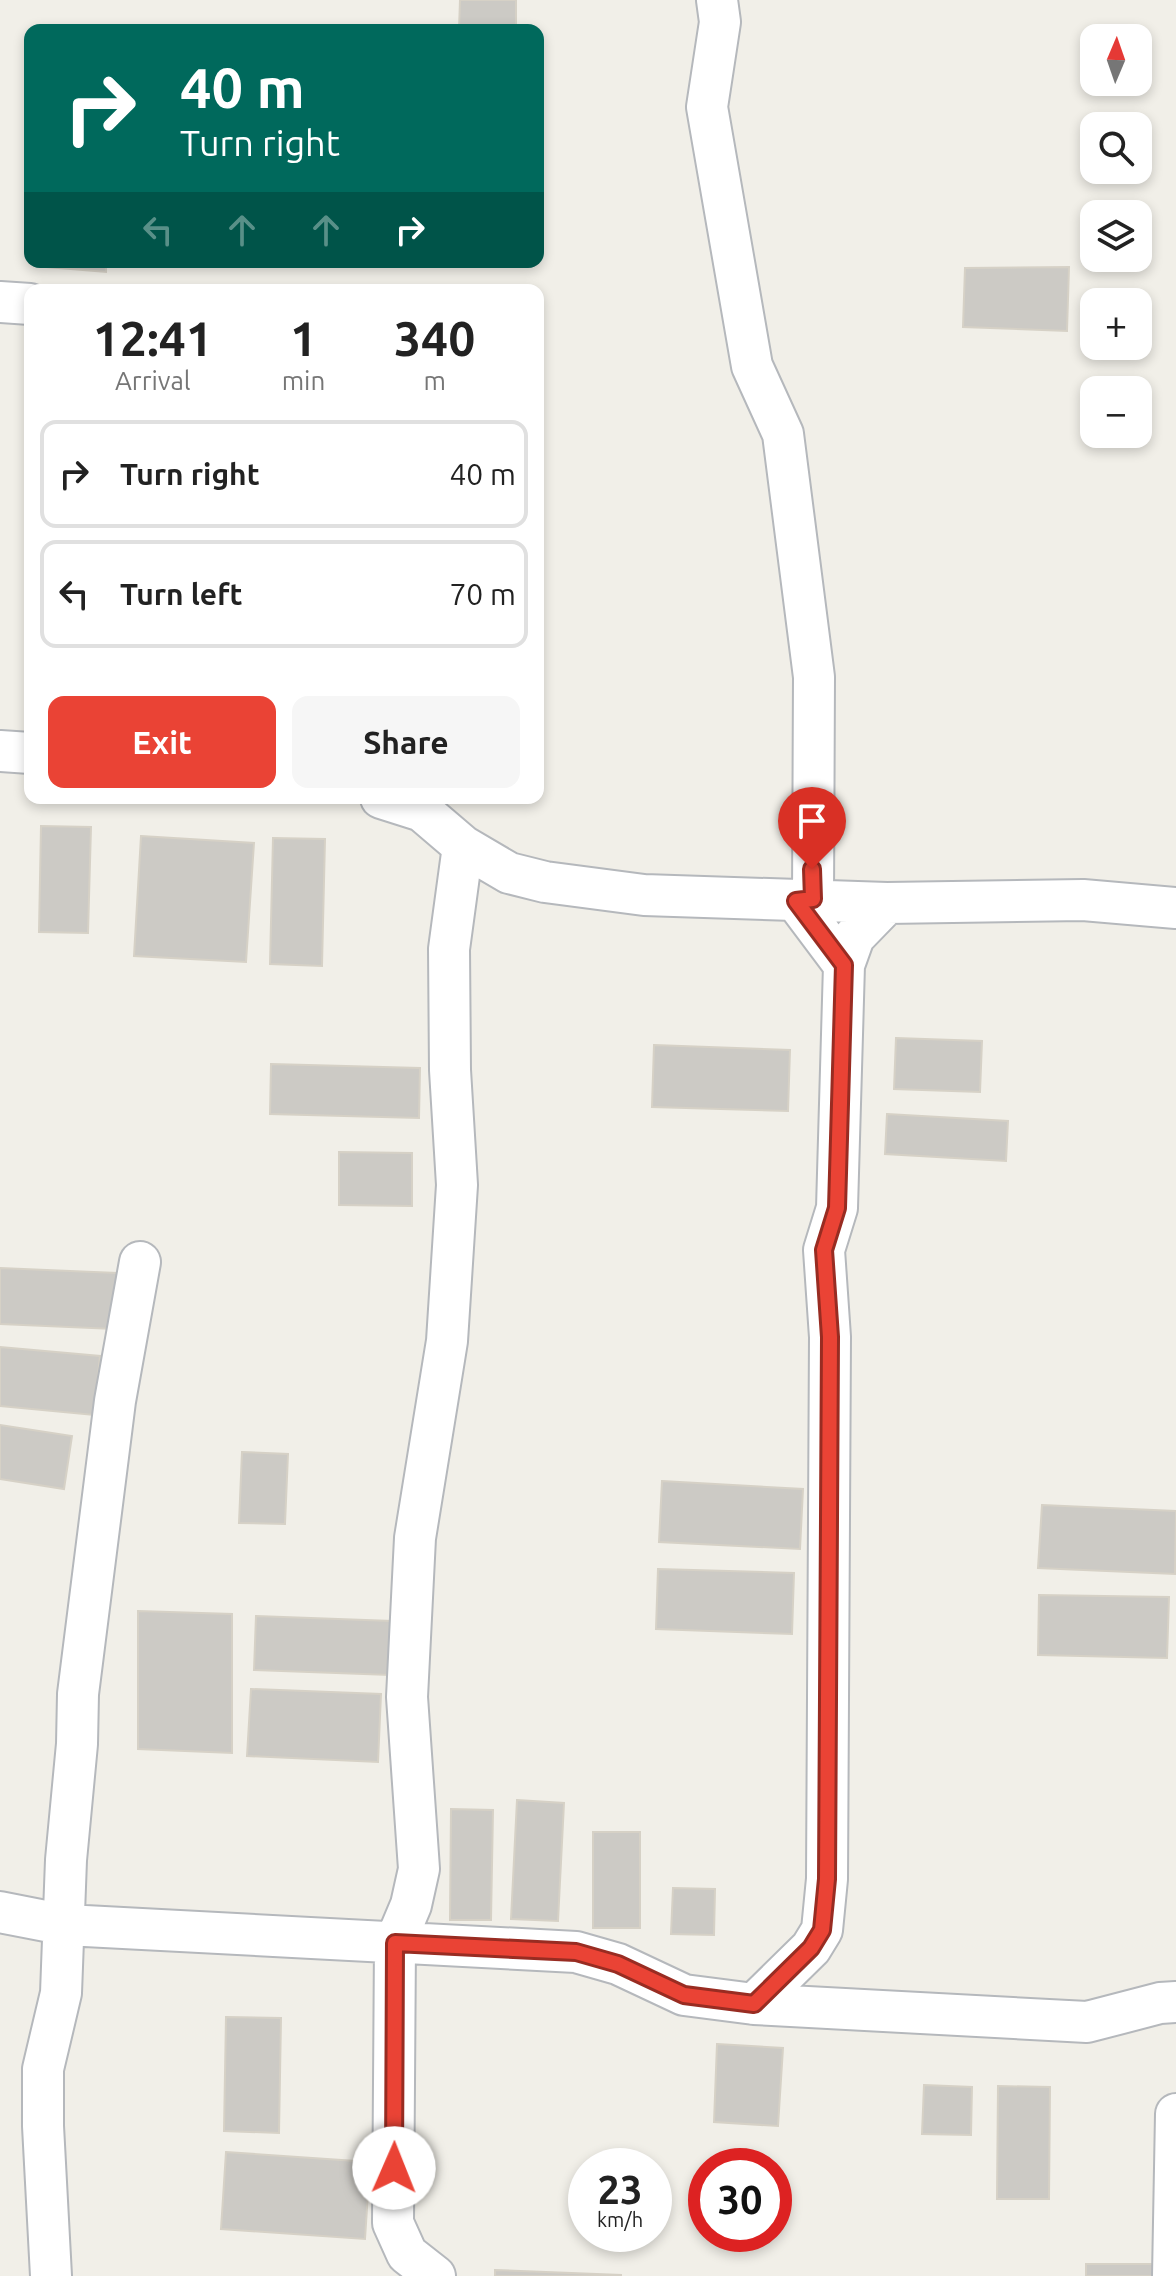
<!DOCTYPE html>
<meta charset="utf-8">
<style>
body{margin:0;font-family:Ubuntu,sans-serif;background:#f6f6f6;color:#222;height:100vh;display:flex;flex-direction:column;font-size:30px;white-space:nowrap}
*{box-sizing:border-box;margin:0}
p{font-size:26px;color:#767676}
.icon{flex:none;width:44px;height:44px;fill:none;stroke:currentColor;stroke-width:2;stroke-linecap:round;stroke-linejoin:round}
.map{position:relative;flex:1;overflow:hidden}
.panel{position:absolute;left:24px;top:284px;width:520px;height:520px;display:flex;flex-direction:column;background:#fff;border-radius:16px;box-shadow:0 4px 12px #0003}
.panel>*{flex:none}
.banner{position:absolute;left:24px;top:24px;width:520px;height:244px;border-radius:16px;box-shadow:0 4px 12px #0003;background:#00695c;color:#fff;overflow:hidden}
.needle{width:52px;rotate:2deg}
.fabs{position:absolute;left:1080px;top:24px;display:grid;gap:16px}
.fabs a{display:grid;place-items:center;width:72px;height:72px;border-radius:16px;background:#fff;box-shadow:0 4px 12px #0003;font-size:40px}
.speed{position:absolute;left:568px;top:2148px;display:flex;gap:16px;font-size:40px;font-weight:700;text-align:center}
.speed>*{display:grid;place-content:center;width:104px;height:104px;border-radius:50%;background:#fff;box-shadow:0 4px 12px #0003;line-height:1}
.speed small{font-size:20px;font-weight:400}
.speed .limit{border:12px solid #d22;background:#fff;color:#111}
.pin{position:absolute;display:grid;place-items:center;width:68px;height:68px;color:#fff;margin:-82px -34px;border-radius:50% 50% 50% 0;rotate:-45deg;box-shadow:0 0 8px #0007}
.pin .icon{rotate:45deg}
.me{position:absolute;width:88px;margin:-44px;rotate:1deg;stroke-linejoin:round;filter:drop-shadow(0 0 6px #0008)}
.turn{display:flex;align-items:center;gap:28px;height:168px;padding:0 24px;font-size:36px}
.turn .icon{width:104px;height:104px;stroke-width:2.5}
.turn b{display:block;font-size:56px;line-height:68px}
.lanes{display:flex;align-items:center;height:76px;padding:0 24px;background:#0003;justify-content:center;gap:40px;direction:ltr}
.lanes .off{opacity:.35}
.eta{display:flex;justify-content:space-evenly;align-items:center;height:136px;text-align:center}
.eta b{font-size:48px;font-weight:600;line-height:56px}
.action{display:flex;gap:16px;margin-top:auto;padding:16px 24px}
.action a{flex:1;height:92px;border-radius:16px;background:#ea4335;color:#fff;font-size:32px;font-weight:600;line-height:92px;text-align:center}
.action a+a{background:#f6f6f6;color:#222}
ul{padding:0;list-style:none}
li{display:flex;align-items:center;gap:24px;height:108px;margin:0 16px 12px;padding:0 8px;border:4px solid #e0e0e0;border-radius:16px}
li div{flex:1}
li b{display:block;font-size:30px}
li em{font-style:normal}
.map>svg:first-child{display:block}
.building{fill:#cccac5;stroke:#d6d1c6;stroke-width:2}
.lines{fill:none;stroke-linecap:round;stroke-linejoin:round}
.minor-casing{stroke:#b5b8bc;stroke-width:44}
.minor{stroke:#fff;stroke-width:40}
.route-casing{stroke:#982c22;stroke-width:20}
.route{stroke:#ea4335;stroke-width:14}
</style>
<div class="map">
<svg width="1176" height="2276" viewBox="0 0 1176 2276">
<rect width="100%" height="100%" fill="#f1efe8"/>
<path class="building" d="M460 0H516V30H459Z
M47 262H106V272L47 267Z
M1069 267 1067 331 963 327 965 268Z
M41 826 91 827 88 933 39 932Z
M141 836 254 843 246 962 134 956Z
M273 838 325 839 322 966 270 964Z
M896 1038 982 1041 980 1092 894 1089Z
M654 1045 790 1050 788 1111 652 1107Z
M271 1064 420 1068 419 1118 270 1114Z
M887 1114 1008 1121 1006 1161 885 1154Z
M339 1152 412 1153V1206L339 1205Z
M0 1268 117 1273 114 1329 0 1324Z
M0 1347 100 1356 94 1415 0 1406Z
M0 1425 72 1436 64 1489 0 1479Z
M242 1452 288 1454 285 1524 239 1523Z
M662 1481 803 1489 800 1549 659 1542Z
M1042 1505 1176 1511 1175 1574 1038 1568Z
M658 1569 794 1573 792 1634 656 1629Z
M1039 1595 1169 1597 1167 1658 1038 1655Z
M138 1611 232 1614V1753L138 1749Z
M256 1616 392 1621 390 1675 254 1670Z
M251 1689 381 1694 378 1762 247 1756Z
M517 1800 564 1803 558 1921 511 1919Z
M451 1809 493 1810 491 1920H450Z
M593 1832H640V1928H593Z
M673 1888 715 1889 714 1935 671 1934Z
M226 2017 281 2018 279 2133 224 2131Z
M717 2044 783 2048 778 2126 714 2122Z
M924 2085 972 2087 971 2135 922 2134Z
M998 2086 1050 2087 1049 2199H997Z
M226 2152 370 2162 365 2239 221 2229Z
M1086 2264H1153V2276H1086Z
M495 2270 621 2275V2276H495Z"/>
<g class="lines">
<g class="minor-casing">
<path id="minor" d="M717 0 720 22 707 107 752 366 783 434 814 677 813 899
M0 302 30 304
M0 751 30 753
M381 798 422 811 463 846 509 873 545 882 644 895 887 903 1083 900 1176 908
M796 901 844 965
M0 1912 66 1925 576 1952 618 1964 684 1995 754 2004 1087 2022 1160 2003 1176 2002
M754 2004 811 1948 822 1930 827 1879 830 1337 824 1250 837 1208 844 965 854 937 887 903
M51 2276 43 2126V2069L61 1993 66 1860 77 1744 78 1694 115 1401 140 1262
M435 2276 407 2254 393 2223 395 1943 411 1905 419 1869 407 1697 415 1538 447 1341 457 1185 450 1070 449 949 463 846
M1173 2276 1176 2114"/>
</g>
<use href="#minor" class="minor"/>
</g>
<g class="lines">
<g class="route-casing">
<path id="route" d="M394 2168 395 1943 576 1952 618 1964 684 1995 754 2004 811 1948 822 1930 827 1879 830 1337 824 1250 837 1208 844 965 796 901 813 899 812 869"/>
</g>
<use href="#route" class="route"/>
</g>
</svg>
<div class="fabs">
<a><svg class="needle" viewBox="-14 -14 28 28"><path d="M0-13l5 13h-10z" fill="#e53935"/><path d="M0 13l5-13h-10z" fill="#767676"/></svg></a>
<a><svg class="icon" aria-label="search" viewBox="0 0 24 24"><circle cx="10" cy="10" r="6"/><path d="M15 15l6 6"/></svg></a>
<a><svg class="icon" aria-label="layers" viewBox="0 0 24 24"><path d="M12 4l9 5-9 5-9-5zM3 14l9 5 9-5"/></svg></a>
<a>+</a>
<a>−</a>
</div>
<div class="speed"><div>23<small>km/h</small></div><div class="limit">30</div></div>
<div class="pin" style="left:812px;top:869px;background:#d93025"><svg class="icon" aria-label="arrive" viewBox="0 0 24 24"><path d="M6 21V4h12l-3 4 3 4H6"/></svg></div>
<svg class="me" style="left:394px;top:2168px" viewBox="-20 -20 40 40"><circle r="19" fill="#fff"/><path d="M0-13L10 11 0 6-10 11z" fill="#ea4335"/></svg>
<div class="banner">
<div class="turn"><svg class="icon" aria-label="right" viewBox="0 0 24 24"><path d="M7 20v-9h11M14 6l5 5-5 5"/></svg><div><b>40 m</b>Turn right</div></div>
<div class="lanes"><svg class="icon off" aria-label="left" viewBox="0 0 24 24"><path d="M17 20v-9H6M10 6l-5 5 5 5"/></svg><svg class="icon off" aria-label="ahead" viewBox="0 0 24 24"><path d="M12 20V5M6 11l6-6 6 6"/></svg><svg class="icon off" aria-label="ahead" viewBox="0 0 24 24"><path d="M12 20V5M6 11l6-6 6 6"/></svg><svg class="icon" aria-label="right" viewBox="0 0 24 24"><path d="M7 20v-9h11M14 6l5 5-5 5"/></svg></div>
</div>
<section class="panel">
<div class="eta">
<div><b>12:41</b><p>Arrival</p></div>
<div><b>1</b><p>min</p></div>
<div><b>340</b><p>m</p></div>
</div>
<ul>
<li><svg class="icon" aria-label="right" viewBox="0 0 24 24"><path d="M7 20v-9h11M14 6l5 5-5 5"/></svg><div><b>Turn right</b></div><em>40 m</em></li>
<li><svg class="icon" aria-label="left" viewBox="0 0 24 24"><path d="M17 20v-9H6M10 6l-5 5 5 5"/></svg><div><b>Turn left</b></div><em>70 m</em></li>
</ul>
<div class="action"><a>Exit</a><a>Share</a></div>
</section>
</div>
